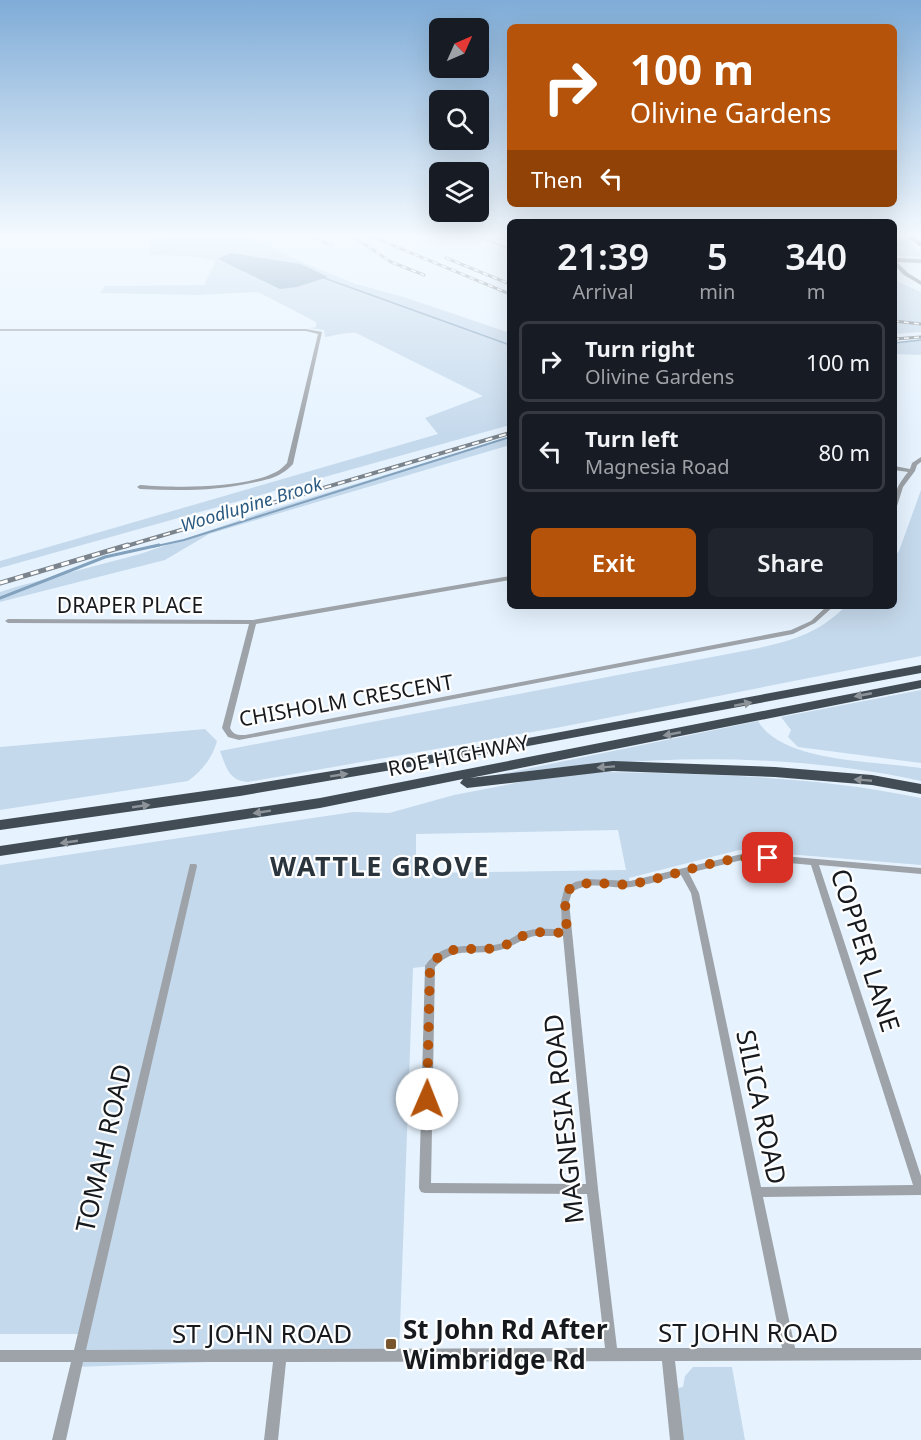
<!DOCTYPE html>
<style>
body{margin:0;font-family:"Noto Sans",sans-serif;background:#20242c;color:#f1f3f6;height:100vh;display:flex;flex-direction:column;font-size:22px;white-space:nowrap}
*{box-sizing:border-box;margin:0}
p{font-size:20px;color:#9ea1a6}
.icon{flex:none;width:33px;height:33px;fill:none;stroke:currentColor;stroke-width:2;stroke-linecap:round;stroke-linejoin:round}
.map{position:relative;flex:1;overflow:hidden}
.side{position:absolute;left:507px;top:219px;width:390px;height:390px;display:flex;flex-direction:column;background:#171b24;border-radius:9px;box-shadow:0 6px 24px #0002}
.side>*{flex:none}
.top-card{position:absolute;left:507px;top:24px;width:390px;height:183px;border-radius:9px;box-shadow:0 6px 24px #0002;background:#b45309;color:#fff;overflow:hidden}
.needle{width:39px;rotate:45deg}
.tools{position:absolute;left:429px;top:18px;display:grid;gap:12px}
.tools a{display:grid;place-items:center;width:60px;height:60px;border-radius:9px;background:#171b24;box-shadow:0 6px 24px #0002;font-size:30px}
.pin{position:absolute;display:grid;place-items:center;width:51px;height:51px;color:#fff;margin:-26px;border-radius:12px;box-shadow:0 3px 9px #0006}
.me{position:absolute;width:66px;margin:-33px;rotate:1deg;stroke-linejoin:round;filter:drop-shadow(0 0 4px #0008)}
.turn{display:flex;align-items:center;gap:21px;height:126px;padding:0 24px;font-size:27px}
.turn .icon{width:78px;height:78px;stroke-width:2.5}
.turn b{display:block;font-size:42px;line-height:51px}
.then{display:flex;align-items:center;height:57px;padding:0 24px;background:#0003;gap:12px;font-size:22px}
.eta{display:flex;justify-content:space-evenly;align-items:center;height:102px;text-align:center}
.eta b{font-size:36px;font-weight:600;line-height:42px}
.button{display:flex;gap:12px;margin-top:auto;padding:12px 24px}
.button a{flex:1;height:69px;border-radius:9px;background:#b45309;color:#fff;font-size:24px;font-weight:600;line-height:69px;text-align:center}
.button a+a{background:#20242c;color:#f1f3f6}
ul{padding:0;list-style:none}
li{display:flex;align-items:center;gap:18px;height:81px;margin:0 12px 9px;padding:0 12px;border:3px solid #363941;border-radius:9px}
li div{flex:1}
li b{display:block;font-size:22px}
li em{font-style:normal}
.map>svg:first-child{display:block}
.green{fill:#c5d9ec;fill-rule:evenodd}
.water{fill:#82a1bd}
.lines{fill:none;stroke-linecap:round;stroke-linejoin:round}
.stream-far2{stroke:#82a1bd;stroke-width:1.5}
.stream-far1{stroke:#82a1bd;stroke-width:2}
.stream{stroke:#82a1bd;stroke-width:3}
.street{fill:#9da3a8;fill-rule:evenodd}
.secondary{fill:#757d84;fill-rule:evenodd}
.highway{fill:#414c55;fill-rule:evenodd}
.rail-far2-casing{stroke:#7b848c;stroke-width:3}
.rail-far1-casing{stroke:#7b848c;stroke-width:4}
.rail-casing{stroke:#7b848c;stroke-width:5}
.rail-far2{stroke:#fefefe;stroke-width:1.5;stroke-dasharray:5;stroke-linecap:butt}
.rail-far1{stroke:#fefefe;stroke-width:2;stroke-dasharray:7;stroke-linecap:butt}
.rail{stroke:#fefefe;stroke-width:3;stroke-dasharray:8;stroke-linecap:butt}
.oneway{fill:#8d9399}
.route{stroke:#b45309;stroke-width:10;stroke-dasharray:0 18}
.poi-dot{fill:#79552e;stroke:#fefefe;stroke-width:2}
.labels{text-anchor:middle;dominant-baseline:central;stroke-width:4.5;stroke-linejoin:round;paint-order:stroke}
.far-water-label{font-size:18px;font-style:italic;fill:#2a5a82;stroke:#fefefe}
.street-label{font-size:21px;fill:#161a1e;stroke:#fefefe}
.near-street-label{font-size:26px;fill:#161a1e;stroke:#fefefe}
.near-poi-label{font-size:26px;font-weight:bold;fill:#161a1e;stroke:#fefefe;text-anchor:start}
.district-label{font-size:27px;font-weight:bold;letter-spacing:1.5px;fill:#2a343d;stroke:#fefefe}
</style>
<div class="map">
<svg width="921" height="1440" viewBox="0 0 921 1440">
<rect width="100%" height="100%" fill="#e6f3ff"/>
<path class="green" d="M163 235H245L309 265 356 284 404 297 510 333V425L0 568V561L438 434 425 418 483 396 356 333C345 332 331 337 325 337L324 330 309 328 316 327V322L258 292 198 295 100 293 105 286 204 285 216 261 191 256 149 255 151 239 168 238Z
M894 235 903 238 921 253V257L900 256 894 249Z
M894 280 921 292V332L894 334Z
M921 340V355L894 354V343Z
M510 437V445L209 534 165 560 0 602V592L19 586 140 554 266 511Z
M921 490V656L561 727 248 782C229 781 226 767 220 751L754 649C793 640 816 635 846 606H894V557L899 551Z
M921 690V763L798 747 788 737 791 730 781 717Z
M758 721C782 763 876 761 921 768V781C780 750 634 756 492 776Z
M205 729 217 741C213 757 202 771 188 781L0 810V747Z
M604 772C710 774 816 776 921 798V865L739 850 629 878 630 884 588 882 568 890 567 933 540 932 509 945 464 949 430 966 413 968 399 1355 77 1367 84 1334H0V865L353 812 389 813 454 795 547 777ZM618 830 626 870 416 873V834Z
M693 1367H732L745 1440H678L672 1389 683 1387 685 1376Z"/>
<path class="water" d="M230 253 301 264 328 277 297 287 280 289 218 259Z"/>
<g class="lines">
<path class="stream-far2" d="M324 278 510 345
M894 343 921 340"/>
<path class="stream-far1" d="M152 547 184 540 510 437"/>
<path class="stream" d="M0 598 105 557 159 545"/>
<path class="street" d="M471 235H476L510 248V250Z
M0 329H306L322 332 293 464C290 467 286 471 282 473 275 478 265 480 256 482 218 491 179 491 140 489L137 487 140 485C177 488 243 489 276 472 280 470 284 466 287 463L318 334 306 331H0Z
M921 457V462L917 465 915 471 903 487 897 506 894 508C894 491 898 485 908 472L894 470V466L910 469 912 463Z
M510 576V580L256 624 230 728C233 735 238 735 245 735L791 630 811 621 827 606H834L815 623 793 634 239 740 228 737 222 728 249 624 8 623 5 621 8 619 253 620Z
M746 853 921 868V874L819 865 921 1176V1195L763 1197 795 1348H921V1360L675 1361 684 1440H670L662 1361 286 1362 278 1440H264L273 1362H83L66 1440H52L71 1362H0V1350H74L190 864H196L197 866 86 1350 605 1348 587 1194 425 1193 421 1192 419 1188 425 966C445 937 471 950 499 944 507 942 513 937 520 933 534 927 548 929 562 929L561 902 564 890 565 888 575 882 588 879 630 881ZM746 859 811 865 913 1185 761 1187 699 893 689 873ZM681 875 691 893 782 1348H617L598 1189 569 902 572 892C593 879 609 890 631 887 648 885 665 879 681 875ZM535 936H563L586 1184 431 1183 435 967C456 944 474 957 500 950 513 947 523 938 535 936Z"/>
<path class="secondary" d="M894 258 921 259V263L897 262 908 273 921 281V285L904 275 894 265Z"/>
<path class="highway" d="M904 235H911L921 242V247Z
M921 665V673L491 753 240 796 0 830V820L240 786 491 745Z
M921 680V688L470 778 613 761 775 767 872 775 921 784V794L872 785 775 777 613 771 467 788 460 783 463 779 320 808 0 856V846L320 798Z"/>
<g class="rail-far2-casing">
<path id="rail-far2" d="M308 235 331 245
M351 235 391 262 424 275
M368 235 510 294
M446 258 510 284
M894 321 921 324
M894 339 921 337"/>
</g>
<g class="rail-far1-casing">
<path id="rail-far1" d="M123 547 510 433"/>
</g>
<g class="rail-casing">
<path id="rail" d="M0 583 128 545"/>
</g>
<use href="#rail-far2" class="rail-far2"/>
<use href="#rail-far1" class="rail-far1"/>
<use href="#rail" class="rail"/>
</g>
<defs><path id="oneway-solid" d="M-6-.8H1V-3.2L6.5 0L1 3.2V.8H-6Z" transform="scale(1.5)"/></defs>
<g class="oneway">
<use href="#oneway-solid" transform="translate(863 695) rotate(169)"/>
<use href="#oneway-solid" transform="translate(743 704) rotate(-11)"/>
<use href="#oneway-solid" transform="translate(672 734) rotate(169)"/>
<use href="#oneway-solid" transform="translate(606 767) rotate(176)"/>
<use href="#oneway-solid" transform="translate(339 775) rotate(-9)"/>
<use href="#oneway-solid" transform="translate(863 780) rotate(-175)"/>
<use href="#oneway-solid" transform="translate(141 806) rotate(-8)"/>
<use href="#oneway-solid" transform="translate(262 812) rotate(171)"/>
<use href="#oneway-solid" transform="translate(69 842) rotate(172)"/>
</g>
<linearGradient id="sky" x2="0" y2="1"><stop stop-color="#7facd7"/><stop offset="0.54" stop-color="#f4faff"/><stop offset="1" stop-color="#f4faff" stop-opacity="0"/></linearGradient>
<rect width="921" height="436" fill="url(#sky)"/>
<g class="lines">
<path class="route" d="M427 1099 430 966C450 939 472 954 499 947 509 945 516 939 525 935 538 930 554 933 567 933L565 902 568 890C589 877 609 887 632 884 677 876 722 854 768 858"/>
</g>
<rect class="poi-dot" x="385" y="1338" width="12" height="12" rx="3"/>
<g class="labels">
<g class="far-water-label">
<text transform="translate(251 504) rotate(-17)">Woodlupine Brook</text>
</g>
<g class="street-label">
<text x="130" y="605">DRAPER PLACE</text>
<text transform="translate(346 700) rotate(-10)">CHISHOLM CRESCENT</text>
<text transform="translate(458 755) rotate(-11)">ROE HIGHWAY</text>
</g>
<g class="near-street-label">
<text transform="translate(866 950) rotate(72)">COPPER LANE</text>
<text transform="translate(762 1107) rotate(78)">SILICA ROAD</text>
<text transform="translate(563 1119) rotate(-96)">MAGNESIA ROAD</text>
<text transform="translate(103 1148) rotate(-77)">TOMAH ROAD</text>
<text x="748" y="1332">ST JOHN ROAD</text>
<text x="262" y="1333">ST JOHN ROAD</text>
</g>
<g class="near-poi-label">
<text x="403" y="1329">St John Rd After<tspan x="403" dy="30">Wimbridge Rd</tspan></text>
</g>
<g class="district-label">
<text x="380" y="865">WATTLE GROVE</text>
</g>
</g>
</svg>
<div class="tools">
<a><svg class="needle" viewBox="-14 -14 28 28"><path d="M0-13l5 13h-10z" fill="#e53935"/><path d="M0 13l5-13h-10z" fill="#9ea1a6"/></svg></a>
<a><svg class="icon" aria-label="search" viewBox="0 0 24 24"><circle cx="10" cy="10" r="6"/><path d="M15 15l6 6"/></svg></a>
<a><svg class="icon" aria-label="layers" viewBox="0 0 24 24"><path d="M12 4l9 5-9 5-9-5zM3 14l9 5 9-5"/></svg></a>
</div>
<div class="pin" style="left:768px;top:858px;background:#d93025"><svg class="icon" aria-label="arrive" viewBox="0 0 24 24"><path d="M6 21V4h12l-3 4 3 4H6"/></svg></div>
<svg class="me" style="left:427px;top:1099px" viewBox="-20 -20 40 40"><circle r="19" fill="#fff"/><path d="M0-13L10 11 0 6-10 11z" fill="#b45309"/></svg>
<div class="top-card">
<div class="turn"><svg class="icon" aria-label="right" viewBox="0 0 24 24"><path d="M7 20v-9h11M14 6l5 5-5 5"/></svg><div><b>100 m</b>Olivine Gardens</div></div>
<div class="then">Then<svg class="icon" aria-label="left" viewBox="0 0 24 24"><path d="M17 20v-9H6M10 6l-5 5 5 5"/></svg></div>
</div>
<section class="side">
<div class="eta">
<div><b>21:39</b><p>Arrival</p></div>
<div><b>5</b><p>min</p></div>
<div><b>340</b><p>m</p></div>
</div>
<ul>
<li><svg class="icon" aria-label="right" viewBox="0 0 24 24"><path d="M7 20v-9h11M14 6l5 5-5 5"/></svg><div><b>Turn right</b><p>Olivine Gardens</p></div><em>100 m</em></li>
<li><svg class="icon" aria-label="left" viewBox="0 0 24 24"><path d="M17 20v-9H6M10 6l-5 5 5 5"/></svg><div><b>Turn left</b><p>Magnesia Road</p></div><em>80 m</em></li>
</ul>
<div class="button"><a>Exit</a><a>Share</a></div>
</section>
</div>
